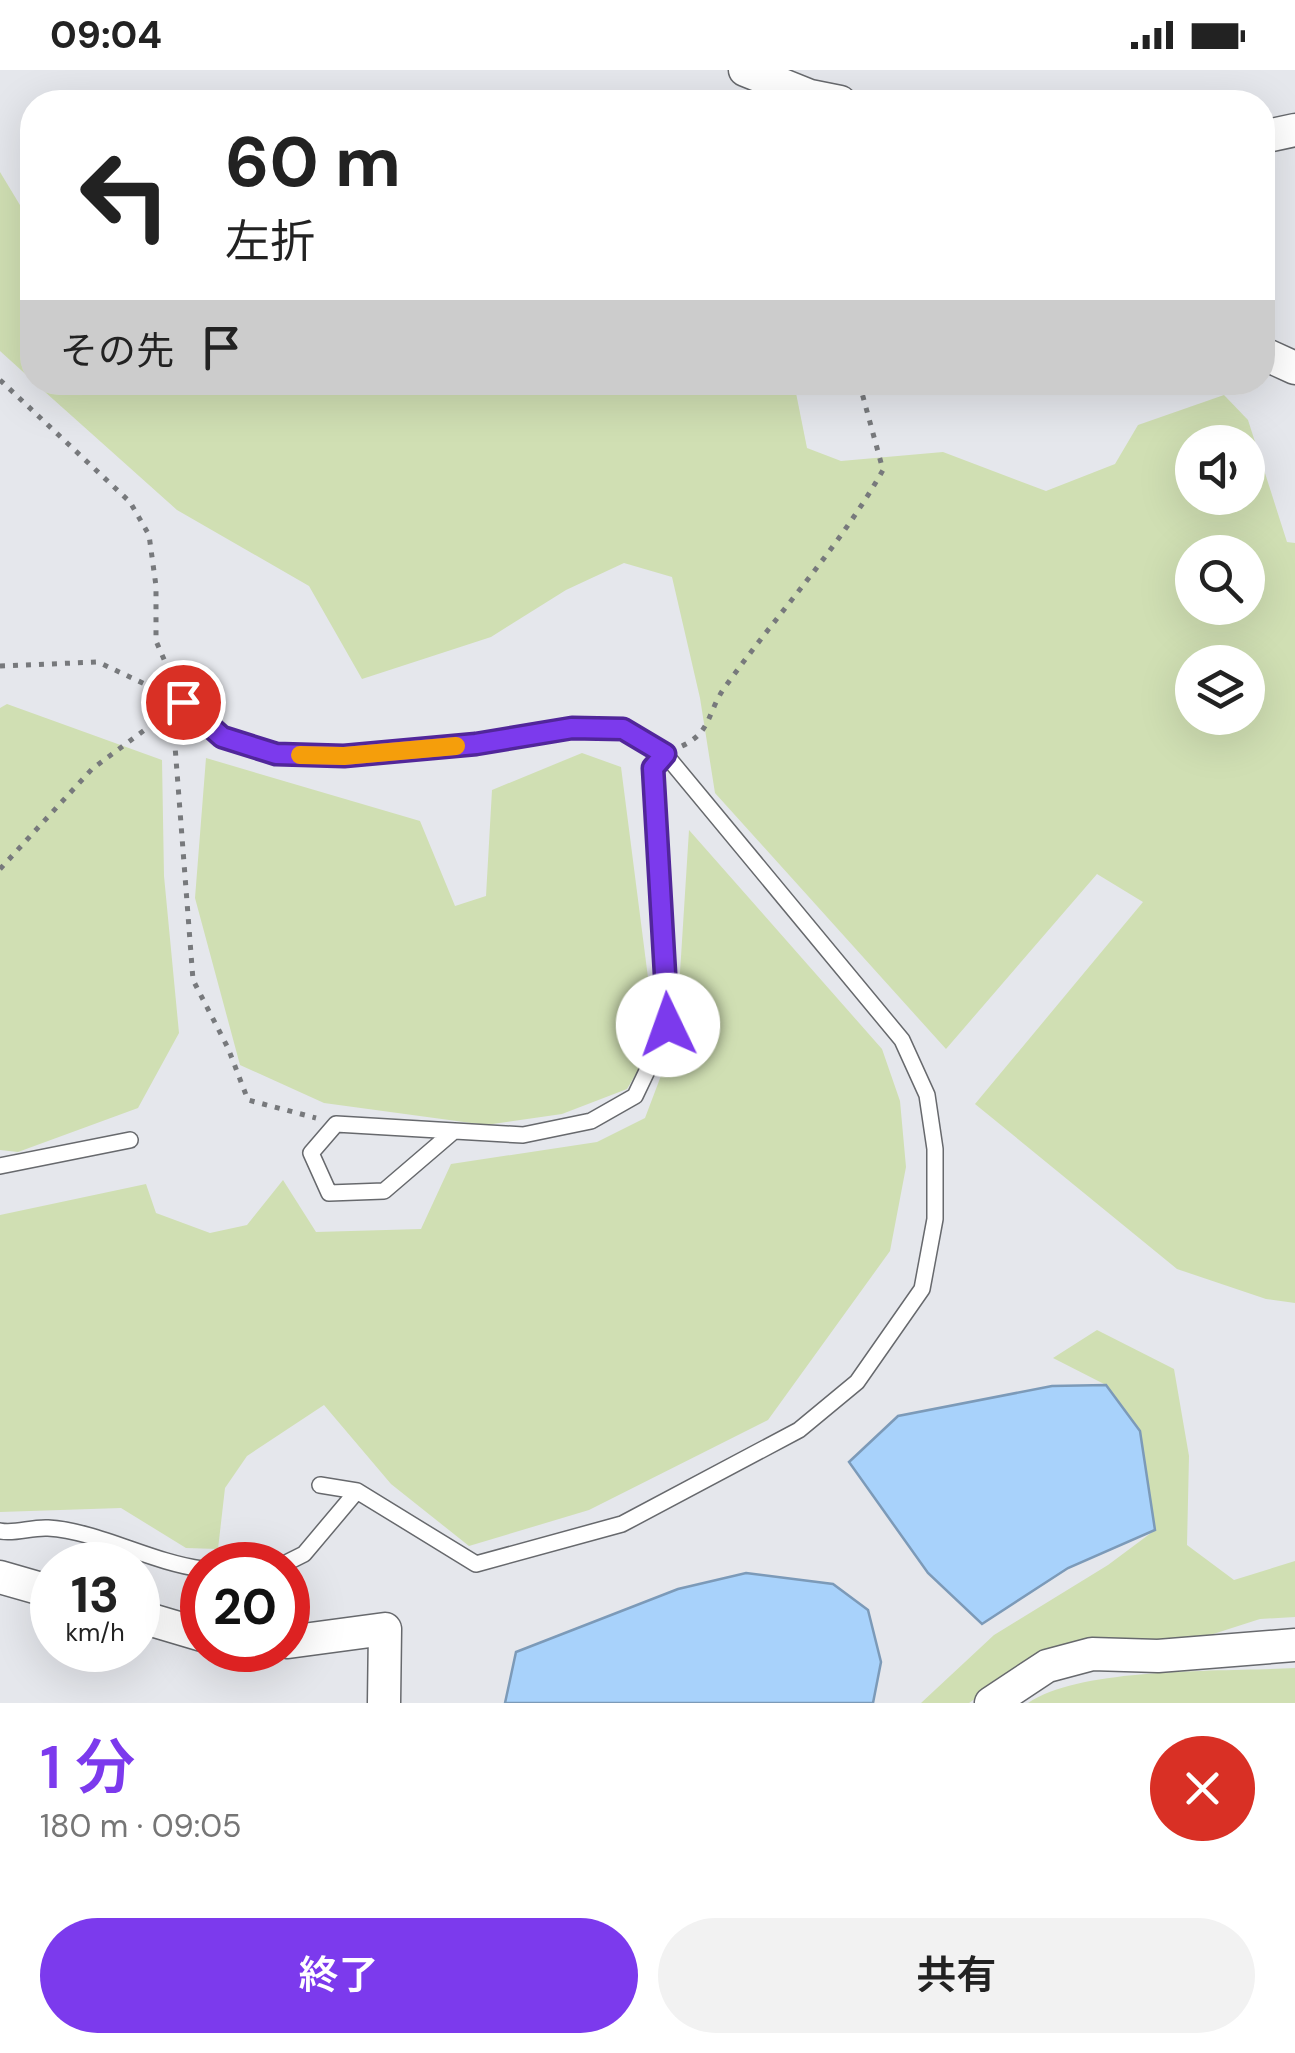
<!DOCTYPE html>
<html lang="ja">
<meta charset="utf-8">
<style>
body{margin:0;font-family:"DM Sans","Noto Sans JP",sans-serif;background:#f2f2f2;color:#222;height:100vh;display:flex;flex-direction:column;font-size:38px;white-space:nowrap}
*{box-sizing:border-box;margin:0}
p{font-size:32px;color:#767676}
.icon{flex:none;width:55px;height:55px;fill:none;stroke:currentColor;stroke-width:2;stroke-linecap:round;stroke-linejoin:round}
.map{position:relative;height:1633px;overflow:hidden}
.side{display:flex;flex-direction:column;background:#fff;flex:1}
.side>*{flex:none}
.hud{position:absolute;left:20px;top:20px;width:1255px;height:305px;border-radius:40px;box-shadow:0 10px 40px #0002;background:#fff;color:#222;overflow:hidden}
.buttons{position:absolute;left:1175px;top:355px;display:grid;gap:20px}
.buttons a{display:grid;place-items:center;width:90px;height:90px;border-radius:50%;background:#fff;box-shadow:0 10px 40px #0002;font-size:50px}
.speed{position:absolute;left:30px;top:1472px;display:flex;gap:20px;font-size:50px;font-weight:700;text-align:center}
.speed>*{display:grid;place-content:center;width:130px;height:130px;border-radius:50%;background:#fff;box-shadow:0 10px 40px #0002;line-height:1}
.speed small{font-size:25px;font-weight:400}
.speed .limit{border:15px solid #d22;background:#fff;color:#111}
.pin{position:absolute;display:grid;place-items:center;width:85px;height:85px;color:#fff;margin:-42px;border:5px solid #fff;border-radius:50%;box-shadow:0 2px 10px #0007}
.me{position:absolute;width:110px;margin:-55px;rotate:357deg;stroke-linejoin:round;filter:drop-shadow(0 0 8px #0008)}
.turn{display:flex;align-items:center;gap:35px;height:210px;padding:0 40px;font-size:45px}
.turn .icon{width:130px;height:130px;stroke-width:2.5}
.turn b{display:block;font-size:70px;line-height:85px}
.then{display:flex;align-items:center;height:95px;padding:0 40px;background:#0003;gap:20px;font-size:38px}
.round{display:grid;place-items:center;flex:none;width:105px;height:105px;border-radius:52px;background:#f2f2f2}
.summary{display:flex;align-items:center;justify-content:space-between;height:170px;padding:0 40px}
h1{font-size:60px;font-weight:600;line-height:75px;color:#7c3aed}
.cta{display:flex;gap:20px;margin-top:auto;padding:20px 40px}
.cta a{flex:1;height:115px;border-radius:60px;background:#7c3aed;color:#fff;font-size:40px;font-weight:600;line-height:115px;text-align:center}
.cta a+a{background:#f2f2f2;color:#222}
.status{display:flex;justify-content:space-between;align-items:center;height:70px;padding:0 50px;background:#fff;direction:ltr}
.status svg{height:28px;fill:currentColor}
.map>svg:first-child{display:block}
.green{fill:#d0dfb3;fill-rule:evenodd}
.water{fill:#a8d2fb;stroke:#7c9ab8;stroke-width:2.5}
.lines{fill:none;stroke-linecap:round;stroke-linejoin:round}
.service-casing{stroke:#67696d;stroke-width:18}
.minor-casing{stroke:#67696d;stroke-width:35}
.path{stroke:#77797c;stroke-width:5;stroke-dasharray:5 8;stroke-linecap:butt}
.service{stroke:#fff;stroke-width:15}
.minor{stroke:#fff;stroke-width:32}
.route-casing{stroke:#51269a;stroke-width:25}
.route{stroke:#7c3aed;stroke-width:18}
.slow{stroke:#f59e0b;stroke-width:18}
</style>
<div class="status"><b>09:04</b><svg viewBox="0 0 49 12"><path d="M0 12V9h3v3zM5 12V6h3v6zM10 12V3h3v9zM15 12V0h3v12zM26 1h20v11H26zM47 4h2v5h-2z"/></svg></div>
<div class="map">
<svg width="1295" height="1633" viewBox="0 0 1295 1633">
<rect width="100%" height="100%" fill="#e5e7ec"/>
<path class="green" d="M0 102 32 155V310L0 281Z
M35 313H794L807 378 841 391 943 382 1046 421 1115 394 1138 355 1224 325 1248 350 1287 472 1295 473V1233L1266 1229 1177 1199 975 1034 1143 832 1097 804 946 979 715 723 700 628 672 507 624 493 566 520 491 567 362 609 309 516 177 440ZM1248 372V428H1192V372ZM1248 482V538H1192V482ZM1248 592V648H1192V592Z
M7 634 162 690 164 806 179 963 138 1038 18 1082 0 1080V638Z
M582 683 621 697 656 970 627 1019 562 1044 486 1055 324 1033 240 995 195 828 206 688 420 751 455 836 486 826 492 720Z
M689 760 882 979 900 1031 906 1097 890 1181 768 1350 589 1440 469 1476 391 1414 324 1335 247 1386 225 1418 218 1479 186 1478 121 1438 0 1442V1145L146 1114 156 1143 210 1163 247 1155 283 1110 316 1162 421 1159 451 1094 597 1072 645 1048 676 966Z
M1097 1260 1174 1299 1189 1386 1187 1475 1234 1510 1295 1491V1547L1260 1549 1182 1574 1108 1571 1045 1579 969 1633H921L994 1565 1108 1495 1155 1460 1140 1361 1106 1315 1053 1288Z
M1295 1598V1633H1028C1083 1596 1226 1602 1295 1598Z"/>
<path class="water" d="M1106 1315 1140 1361 1155 1460 1068 1498 982 1554 928 1503 849 1392 898 1346 1052 1316Z
M746 1503 833 1514 868 1540 881 1592 873 1633H505L516 1582 678 1519Z"/>
<g class="lines">
<g class="service-casing">
<path id="service" d="M183 631 223 667 276 684 344 686 476 674 572 658 623 659 665 684 902 970 927 1025 935 1079V1149L922 1219 857 1312 799 1360 622 1454 476 1494 357 1421
M454 1061 384 1121 329 1123 311 1083 336 1054 523 1065 591 1051 635 1026 669 955 653 697 665 684
M0 1096 130 1070
M0 1461C16 1464 31 1457 48 1458 98 1461 150 1492 202 1499
M282 1495 304 1484 357 1421 320 1415"/>
</g>
<g class="minor-casing">
<path id="minor" d="M745 0 810 26 840 32
M1262 67 1295 60
M1262 283 1295 298
M0 1507 52 1522
M138 1546 202 1565
M288 1572 385 1559 384 1633
M991 1633 1047 1596 1092 1584 1158 1586 1295 1575"/>
</g>
<path class="path" d="M0 310 130 432 149 465 156 516V571L174 612
M0 596 98 592 166 624
M179 655 175 676 193 910 228 978 248 1030 316 1048
M682 676C712 662 707 642 725 617 777 544 839 478 883 400L859 312
M0 799 92 699 169 642"/>
<use href="#service" class="service"/>
<use href="#minor" class="minor"/>
</g>
<g class="lines">
<g class="route-casing">
<path id="route" d="M183 632 222 667 276 684 344 686 476 674 572 658 623 659 665 684 653 698 668 955"/>
</g>
<use href="#route" class="route"/>
<path class="slow" d="M300 685 344 686 456 676"/>
</g>
</svg>
<div class="buttons">
<a><svg class="icon" aria-label="sound" viewBox="0 0 24 24"><path d="M4 9h4l5-4v14l-5-4H4zM17 9q2 3 0 6"/></svg></a>
<a><svg class="icon" aria-label="search" viewBox="0 0 24 24"><circle cx="10" cy="10" r="6"/><path d="M15 15l6 6"/></svg></a>
<a><svg class="icon" aria-label="layers" viewBox="0 0 24 24"><path d="M12 4l9 5-9 5-9-5zM3 14l9 5 9-5"/></svg></a>
</div>
<div class="speed"><div>13<small>km/h</small></div><div class="limit">20</div></div>
<div class="pin" style="left:183px;top:632px;background:#d93025"><svg class="icon" aria-label="arrive" viewBox="0 0 24 24"><path d="M6 21V4h12l-3 4 3 4H6"/></svg></div>
<svg class="me" style="left:668px;top:955px" viewBox="-20 -20 40 40"><circle r="19" fill="#fff"/><path d="M0-13L10 11 0 6-10 11z" fill="#7c3aed"/></svg>
<div class="hud">
<div class="turn"><svg class="icon" aria-label="left" viewBox="0 0 24 24"><path d="M17 20v-9H6M10 6l-5 5 5 5"/></svg><div><b>60 m</b>左折</div></div>
<div class="then">その先<svg class="icon" aria-label="arrive" viewBox="0 0 24 24"><path d="M6 21V4h12l-3 4 3 4H6"/></svg></div>
</div>
</div>
<section class="side">
<div class="summary"><div><h1>1 分</h1><p>180 m · 09:05</p></div><a class="round" style="background:#d93025;color:#fff"><svg class="icon" aria-label="close" viewBox="0 0 24 24"><path d="M6 6l12 12M18 6L6 18"/></svg></a></div>
<div class="cta"><a>終了</a><a>共有</a></div>
</section>
